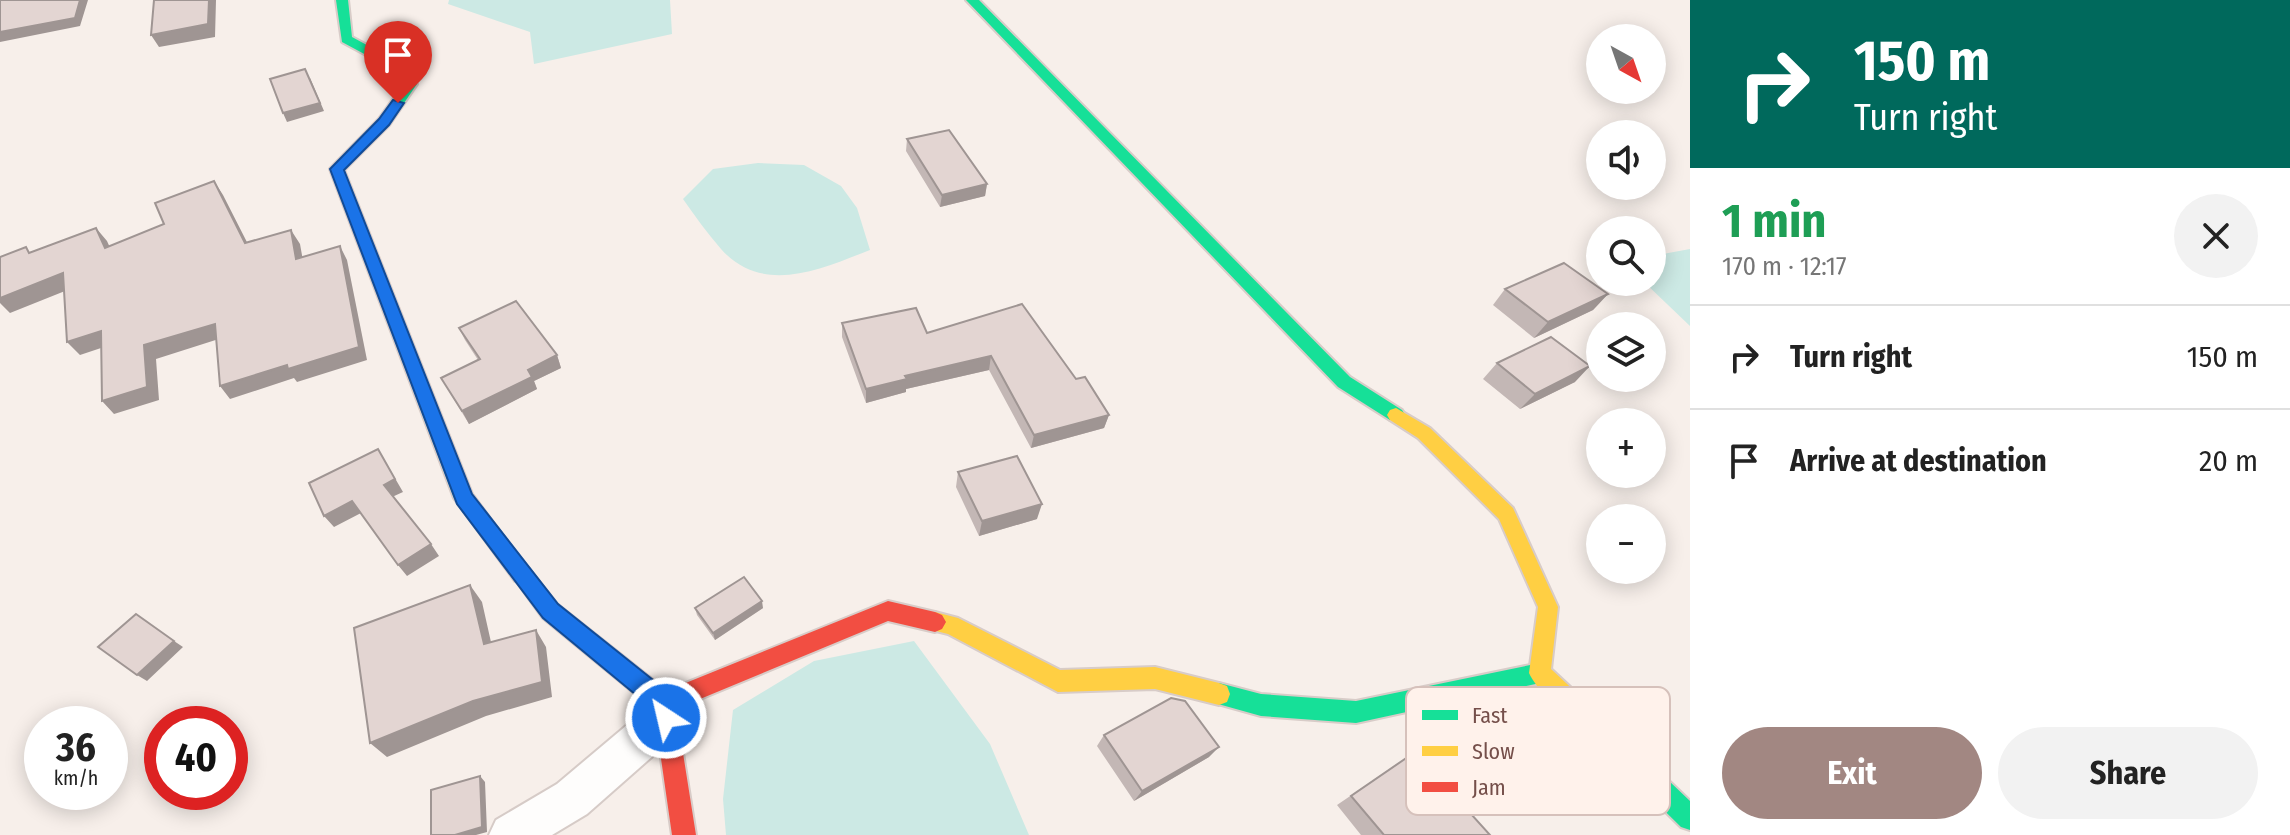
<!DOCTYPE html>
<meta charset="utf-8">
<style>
body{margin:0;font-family:"Fira Sans Condensed",sans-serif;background:#f2f2f2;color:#222;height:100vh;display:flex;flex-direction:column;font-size:30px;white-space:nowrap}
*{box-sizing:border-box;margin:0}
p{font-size:26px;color:#767676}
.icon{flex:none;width:44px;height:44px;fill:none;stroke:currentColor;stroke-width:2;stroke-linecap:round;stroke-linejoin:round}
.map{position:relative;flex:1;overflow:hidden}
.panel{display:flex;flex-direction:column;background:#fff;width:600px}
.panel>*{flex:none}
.banner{background:#00695c;color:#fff;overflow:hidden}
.needle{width:52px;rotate:140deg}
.controls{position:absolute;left:1586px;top:24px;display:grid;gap:16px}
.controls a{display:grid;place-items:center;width:80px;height:80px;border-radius:50%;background:#fff;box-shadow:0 4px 20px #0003;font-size:40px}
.speed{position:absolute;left:24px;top:706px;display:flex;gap:16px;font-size:40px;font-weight:700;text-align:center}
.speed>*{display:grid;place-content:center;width:104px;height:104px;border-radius:50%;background:#fff;box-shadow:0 4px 20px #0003;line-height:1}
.speed small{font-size:20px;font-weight:400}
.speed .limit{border:12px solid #d22;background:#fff;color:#111}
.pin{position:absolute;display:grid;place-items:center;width:68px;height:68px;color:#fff;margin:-82px -34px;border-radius:50% 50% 50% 0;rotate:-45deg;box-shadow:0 0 8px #0007}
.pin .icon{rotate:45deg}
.me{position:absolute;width:88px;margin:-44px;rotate:325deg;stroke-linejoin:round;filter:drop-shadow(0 0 6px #0008)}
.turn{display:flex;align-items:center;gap:28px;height:168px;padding:0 32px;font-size:36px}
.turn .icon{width:104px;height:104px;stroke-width:2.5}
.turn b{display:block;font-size:56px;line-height:68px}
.round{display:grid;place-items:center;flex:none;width:84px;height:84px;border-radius:42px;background:#f2f2f2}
.overview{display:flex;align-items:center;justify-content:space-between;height:136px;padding:0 32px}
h1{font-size:48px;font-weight:700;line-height:60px;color:#1e9e55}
.cta{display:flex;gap:16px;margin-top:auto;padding:16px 32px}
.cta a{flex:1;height:92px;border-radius:48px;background:#a28782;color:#fff;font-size:32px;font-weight:700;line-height:92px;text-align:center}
.cta a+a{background:#f2f2f2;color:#222}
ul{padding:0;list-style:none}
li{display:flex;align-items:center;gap:24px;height:104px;padding:0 32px;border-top:2px solid #e0e0e0}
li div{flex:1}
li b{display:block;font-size:30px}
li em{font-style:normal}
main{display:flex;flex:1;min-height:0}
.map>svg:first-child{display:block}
.water{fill:#cce9e4}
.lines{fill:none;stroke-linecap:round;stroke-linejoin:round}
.street-casing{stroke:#d6cbc7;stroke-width:4}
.fast-casing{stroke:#d8ccc8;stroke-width:4}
.slow-casing{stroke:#d8ccc8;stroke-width:4}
.jam-casing{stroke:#d8ccc8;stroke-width:4}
.street{fill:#fefdfc;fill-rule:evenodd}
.fast{fill:#16e098;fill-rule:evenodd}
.slow{fill:#ffcf43;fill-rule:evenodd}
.jam{fill:#f24e42;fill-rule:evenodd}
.wall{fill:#c3b7b5}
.shaded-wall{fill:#9f9593}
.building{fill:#e3d5d2;stroke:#9f9593;stroke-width:2}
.route{fill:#1a73e8;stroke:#114b97;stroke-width:2}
.key{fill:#fff2eb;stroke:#d6c1bb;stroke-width:2}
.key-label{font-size:22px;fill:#754f4a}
</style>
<main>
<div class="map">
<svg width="1690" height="835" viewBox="0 0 1690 835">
<rect width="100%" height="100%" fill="#f7efea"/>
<path class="water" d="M449 0H670L672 34 534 64 530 32 448 4Z
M758 163 804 165 841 186 857 208 870 250C821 269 763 296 721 249 707 233 695 216 683 199L713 169Z
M1690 249V326L1644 282H1652V256Z
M914 641 990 744 1029 835H726L723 799 733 710 814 661Z"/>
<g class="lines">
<g class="street-casing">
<path id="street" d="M666 698 680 704 686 718 680 732 587 814 552 835H489L496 820 557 784 652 704Z"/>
</g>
<g class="fast-casing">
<path id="fast" d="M336 0H348L352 37 402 64 417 84 389 125 344 170 472 494 532 575 529 581 522 584 515 581 454 498 330 169 379 119 404 84 394 70 342 42Z
M966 0H979L1350 377 1402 410 1405 415 1402 420H1390L1338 387Z
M1540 663 1548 666 1551 673 1548 680 1540 683 1356 723 1261 716 1211 702 1208 694 1211 686 1219 683 1261 694 1356 701Z
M1573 694 1581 697 1690 801V830L1681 827 1565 713 1562 705 1565 697Z"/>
</g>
<g class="slow-casing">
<path id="slow" d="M1396 408 1430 428 1513 508 1558 607 1551 669 1581 697 1584 705 1581 713 1573 716C1557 710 1536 688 1529 673L1538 607 1499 519 1418 438 1390 420 1387 415 1390 410Z
M522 566 529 569 557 604 672 695 675 703 672 711 664 714 656 711 543 618 512 575 515 569Z
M935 612 958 618 1060 670 1155 667 1219 683 1227 686 1230 694 1227 702 1219 705 1155 689 1058 692 948 634 928 629 924 622 928 615Z"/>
</g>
<g class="jam-casing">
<path id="jam" d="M888 601 935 612 942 615 946 622 942 629 935 632 888 621 676 709 696 835H672L653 703 656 695Z"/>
</g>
<use href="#street" class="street"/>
<use href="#fast" class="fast"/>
<use href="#slow" class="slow"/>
<use href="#jam" class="jam"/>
</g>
<path class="wall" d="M907 139 987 184 985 196 940 207 906 151Z
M1505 289 1608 294 1593 310 1534 338 1493 305Z
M842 323 927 333 1076 379 1109 415 1104 428 1031 448 989 370 906 389V392L866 403 842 337Z
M459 328 557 355 561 368 534 381 537 389 469 424 441 378 478 360 465 340Z
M1497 363 1575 382 1520 409 1483 379Z
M958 472 1037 519 979 536 956 487Z
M695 608H763L715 640 697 615Z
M1104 735 1209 757 1134 801 1097 746Z
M1415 752 1490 835H1361L1337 805Z"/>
<path class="shaded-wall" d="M80 0H88L80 26 0 42V32Z
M209 0H216L215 37 159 47 151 35Z
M310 78 324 111 287 122 283 113Z
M214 181 223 195 254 256 245 243Z
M987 184 985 196 940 207 942 195Z
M96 228 107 241 116 261 105 248Z
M291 230 300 244 305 272 296 259Z
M340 246 347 260 367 360 297 382 294 378 230 399 220 386Z
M63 273 75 287 10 313 0 303V298Z
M1608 294 1593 310 1534 338 1548 322Z
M215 324 225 337 156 359 159 400 114 414 102 401 144 345Z
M101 331 113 344 80 355 67 342Z
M557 355 561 368 534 381 537 389 469 424 462 411 528 370Z
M991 356 989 370 906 389V392L866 403V389L905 376Z
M1590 366 1575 382 1520 409 1535 394Z
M1109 415 1104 428 1031 448 1034 435Z
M378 449 403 492 392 497 384 485Z
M352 501 361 513 334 527 324 516Z
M1042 504 1037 519 979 536 982 521Z
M431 544 439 556 407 576 398 565Z
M470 585 482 602 495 660 484 644Z
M762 601 763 608 715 640 713 633Z
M536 630 546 647 552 697 486 716 387 757 370 743Z
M174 641 183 647 147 681 137 675Z
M1219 747 1209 757 1134 801 1142 791Z
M480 776 485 782 487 832 476 835H455Z"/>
<path class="building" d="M0 0H80L75 18 0 32Z
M154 0H209L208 24 151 35Z
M305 69 320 103 283 113 270 79Z
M949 130 987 184 942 195 907 139Z
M214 181 245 243 291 230 296 259 340 246 359 347 288 369 287 365 220 386 215 324 144 345 147 387 102 401 101 331 67 342 63 273 0 298V257L26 247 29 253 96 228 105 248 164 224 155 203Z
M1564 263 1608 294 1548 322 1505 289Z
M516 301 557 355 528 370 532 377 462 411 441 378 480 359 459 328Z
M1022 304 1076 379 1085 377 1109 415 1034 435 991 356 905 376 907 379 866 389 842 323 916 308 927 333Z
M1551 337 1590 366 1535 394 1497 363Z
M378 449 395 479 384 485 431 544 398 565 352 501 324 516 309 483Z
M1017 456 1042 504 982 521 958 472Z
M744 577 762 601 713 633 695 608Z
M470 585 484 644 536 630 542 682 473 701 370 743 354 628Z
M136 614 174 641 137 675 98 647Z
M1171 698 1185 701 1219 747 1142 791 1104 735Z
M1415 752 1490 835H1384L1351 796Z
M480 776 482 827 455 835H431V790Z"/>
<path class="route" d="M393 100 404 103 389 125 344 170 472 494 558 604 672 695 677 718 674 726 666 729 658 726 653 709 543 618 457 504 330 169 379 119Z"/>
<rect x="1406" y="687" width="264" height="128" rx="12" class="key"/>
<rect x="1422" y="710" width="36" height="10" fill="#16e098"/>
<rect x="1422" y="746" width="36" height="10" fill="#ffcf43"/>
<rect x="1422" y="782" width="36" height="10" fill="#f24e42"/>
<g class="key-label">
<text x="1472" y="723">Fast</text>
<text x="1472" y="759">Slow</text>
<text x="1472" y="795">Jam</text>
</g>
</svg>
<div class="controls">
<a><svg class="needle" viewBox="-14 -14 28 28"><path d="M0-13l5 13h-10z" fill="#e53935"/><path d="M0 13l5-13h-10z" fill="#767676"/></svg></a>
<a><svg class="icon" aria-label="sound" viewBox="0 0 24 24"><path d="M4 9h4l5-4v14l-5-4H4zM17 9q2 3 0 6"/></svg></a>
<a><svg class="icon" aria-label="search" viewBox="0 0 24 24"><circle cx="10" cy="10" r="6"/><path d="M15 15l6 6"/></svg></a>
<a><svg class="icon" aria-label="layers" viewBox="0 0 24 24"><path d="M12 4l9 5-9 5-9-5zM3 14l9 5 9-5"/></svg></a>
<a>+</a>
<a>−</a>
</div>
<div class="speed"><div>36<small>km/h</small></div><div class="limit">40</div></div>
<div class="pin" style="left:398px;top:103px;background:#d93025"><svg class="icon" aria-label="arrive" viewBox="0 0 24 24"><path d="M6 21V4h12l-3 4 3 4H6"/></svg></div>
<svg class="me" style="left:666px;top:718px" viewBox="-20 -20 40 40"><circle r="17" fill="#1a73e8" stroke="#fff" stroke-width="3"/><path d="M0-11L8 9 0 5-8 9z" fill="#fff"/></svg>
</div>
<section class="panel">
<div class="banner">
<div class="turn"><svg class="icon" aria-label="right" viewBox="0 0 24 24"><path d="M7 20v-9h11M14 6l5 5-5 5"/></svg><div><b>150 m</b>Turn right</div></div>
</div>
<div class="overview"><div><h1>1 min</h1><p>170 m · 12:17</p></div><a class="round"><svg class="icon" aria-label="close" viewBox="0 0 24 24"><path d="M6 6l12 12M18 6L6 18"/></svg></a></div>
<ul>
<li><svg class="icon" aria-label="right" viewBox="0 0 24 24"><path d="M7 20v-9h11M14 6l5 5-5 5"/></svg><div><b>Turn right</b></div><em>150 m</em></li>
<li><svg class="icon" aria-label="arrive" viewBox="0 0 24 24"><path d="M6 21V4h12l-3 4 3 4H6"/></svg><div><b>Arrive at destination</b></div><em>20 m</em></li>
</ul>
<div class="cta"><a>Exit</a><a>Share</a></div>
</section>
</main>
